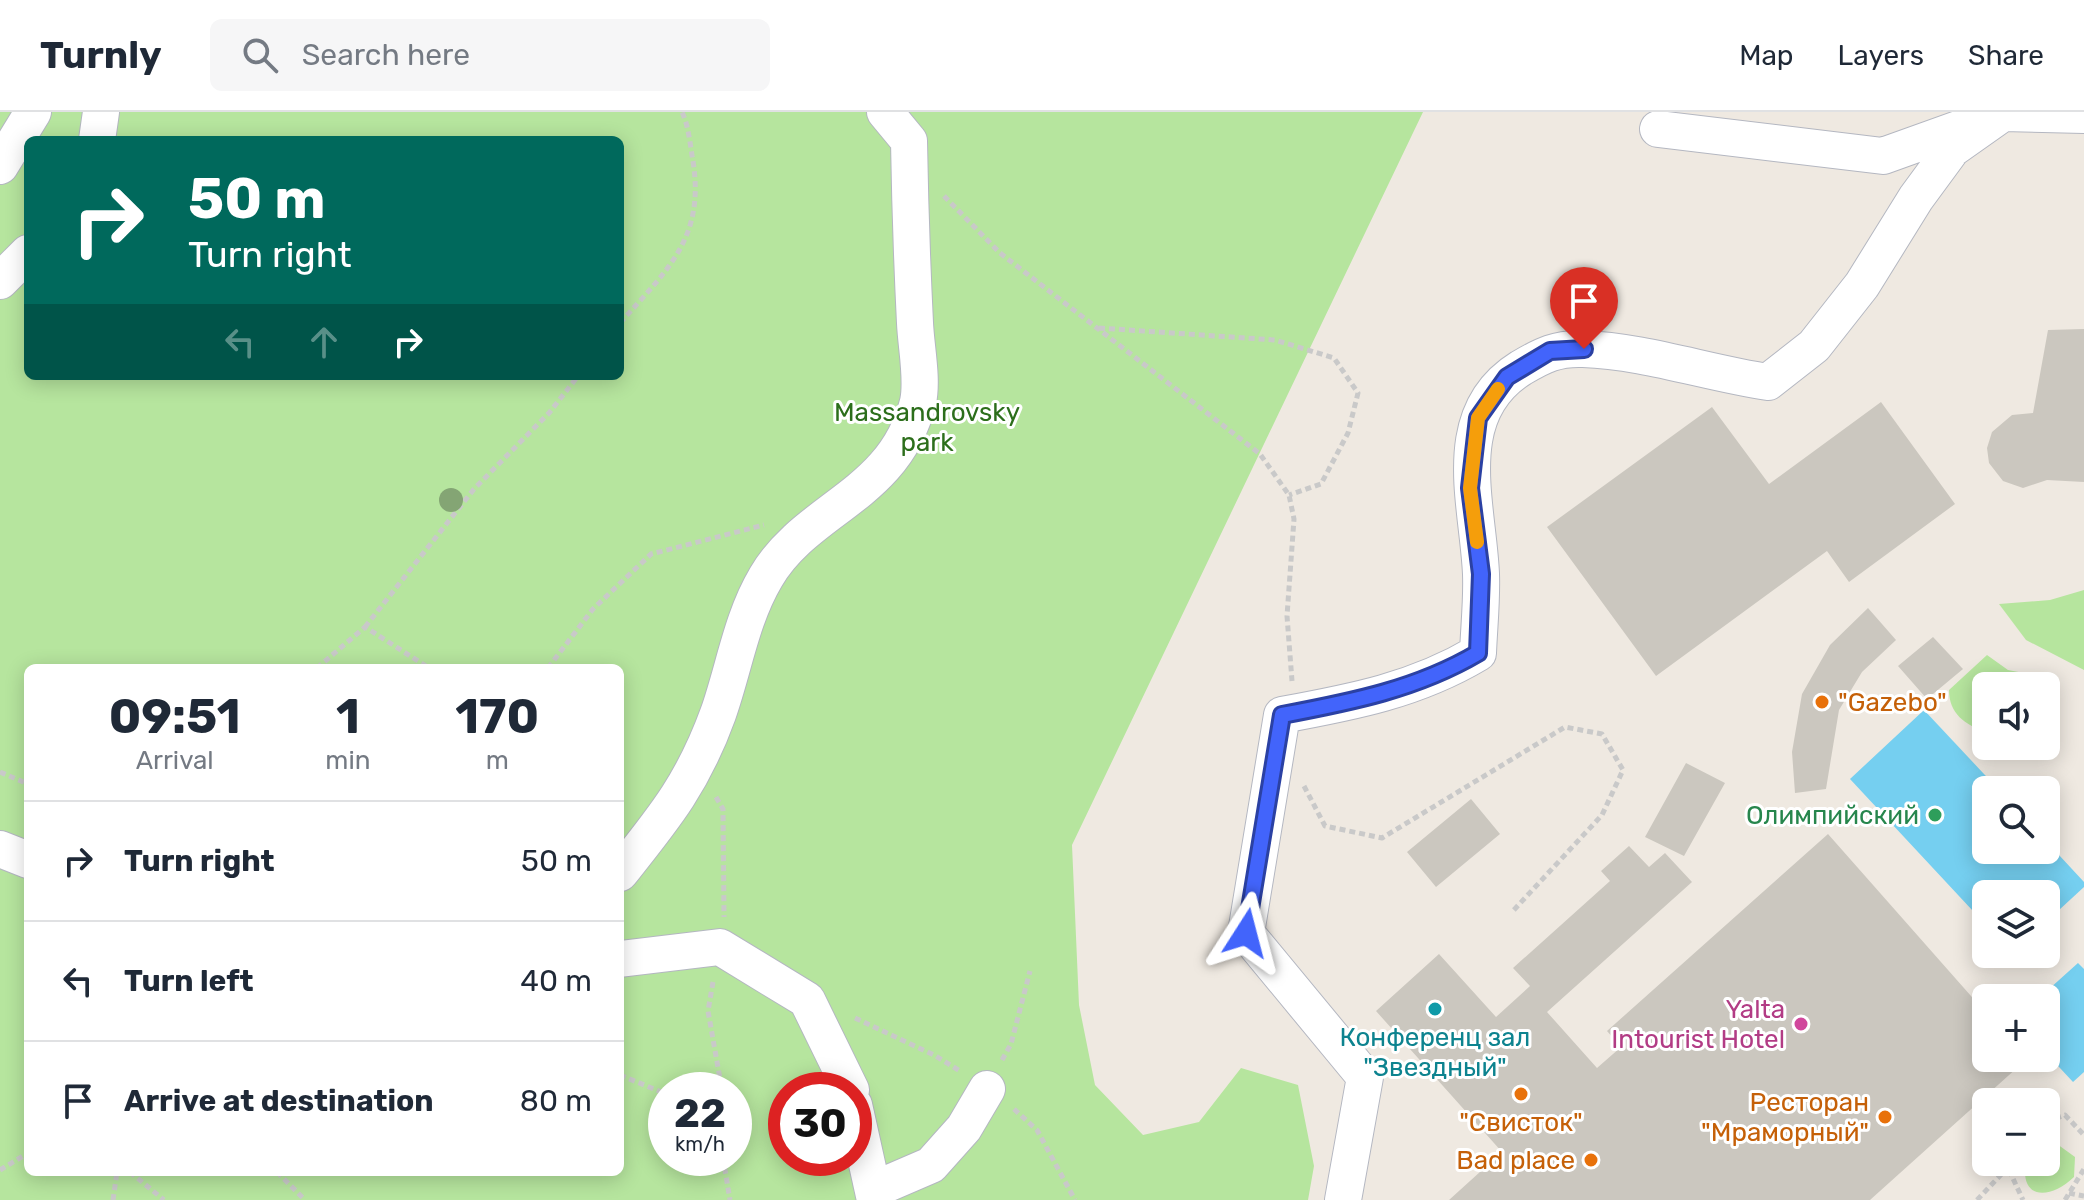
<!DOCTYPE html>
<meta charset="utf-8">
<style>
body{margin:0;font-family:Rubik,sans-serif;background:#f6f6f7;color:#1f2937;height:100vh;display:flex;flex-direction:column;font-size:30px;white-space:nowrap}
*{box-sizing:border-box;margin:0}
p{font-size:26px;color:#747a83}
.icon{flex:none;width:44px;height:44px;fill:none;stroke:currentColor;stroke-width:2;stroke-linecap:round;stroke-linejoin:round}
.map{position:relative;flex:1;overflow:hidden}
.details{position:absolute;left:24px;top:552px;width:600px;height:512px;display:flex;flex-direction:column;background:#fff;border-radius:12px;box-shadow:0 4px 20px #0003}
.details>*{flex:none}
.guide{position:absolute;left:24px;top:24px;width:600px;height:244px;border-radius:12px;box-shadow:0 4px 20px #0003;background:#00695c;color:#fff;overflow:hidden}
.tools{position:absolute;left:1972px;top:560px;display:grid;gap:16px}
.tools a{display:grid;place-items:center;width:88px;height:88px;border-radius:12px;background:#fff;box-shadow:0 4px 20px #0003;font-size:40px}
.speed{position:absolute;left:648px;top:960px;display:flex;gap:16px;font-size:40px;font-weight:700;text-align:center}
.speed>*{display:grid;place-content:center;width:104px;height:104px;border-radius:50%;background:#fff;box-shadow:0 4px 20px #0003;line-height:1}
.speed small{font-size:20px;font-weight:400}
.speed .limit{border:12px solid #d22;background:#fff;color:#111}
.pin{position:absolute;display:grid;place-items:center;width:68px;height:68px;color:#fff;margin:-82px -34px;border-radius:50% 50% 50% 0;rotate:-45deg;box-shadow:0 0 8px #0007}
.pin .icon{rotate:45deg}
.me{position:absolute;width:88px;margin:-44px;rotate:9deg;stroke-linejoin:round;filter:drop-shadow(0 0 6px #0008)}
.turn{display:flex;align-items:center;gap:28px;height:168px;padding:0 32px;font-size:36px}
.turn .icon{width:104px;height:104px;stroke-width:2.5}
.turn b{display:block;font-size:56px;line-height:68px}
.lanes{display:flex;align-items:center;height:76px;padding:0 32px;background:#0003;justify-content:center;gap:40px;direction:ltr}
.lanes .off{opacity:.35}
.eta{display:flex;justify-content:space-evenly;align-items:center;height:136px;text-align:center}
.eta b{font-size:48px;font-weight:700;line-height:56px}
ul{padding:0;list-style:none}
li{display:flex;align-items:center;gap:24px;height:120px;padding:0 32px;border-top:2px solid #e0e1e3}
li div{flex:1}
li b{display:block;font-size:30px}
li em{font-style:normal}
header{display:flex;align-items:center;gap:48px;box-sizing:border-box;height:112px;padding:0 40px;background:#fff;border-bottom:2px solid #e0e1e3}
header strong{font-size:38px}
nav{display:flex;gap:44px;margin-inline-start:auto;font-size:28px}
.search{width:560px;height:72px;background:#f6f6f7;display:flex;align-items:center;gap:20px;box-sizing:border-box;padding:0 28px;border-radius:12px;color:#747a83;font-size:30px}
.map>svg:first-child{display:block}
.green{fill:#b6e59e;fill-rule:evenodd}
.water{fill:#75cff0}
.building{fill:#cbc7bf}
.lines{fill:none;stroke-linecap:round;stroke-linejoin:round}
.minor-casing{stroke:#b4b7c1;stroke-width:38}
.path{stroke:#c9c9c9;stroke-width:5;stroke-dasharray:6 4;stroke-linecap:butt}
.minor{stroke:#fff;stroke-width:36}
.tree{fill:#84a574}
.route-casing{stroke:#2b41a3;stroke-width:20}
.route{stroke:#4264fb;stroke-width:14}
.slow{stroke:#f59e0b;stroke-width:14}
.food-dot{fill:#e8710a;stroke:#fff;stroke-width:3}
.leisure-dot{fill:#2e9e5b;stroke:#fff;stroke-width:3}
.culture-dot{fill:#0f9aa8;stroke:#fff;stroke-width:3}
.hotel-dot{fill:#d1479c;stroke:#fff;stroke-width:3}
.labels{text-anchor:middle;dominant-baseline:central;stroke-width:6;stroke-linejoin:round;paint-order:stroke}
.park-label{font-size:26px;fill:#2c6e1b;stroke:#fff}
.food-label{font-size:26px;fill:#c56008;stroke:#fff;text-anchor:end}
.leisure-label{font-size:26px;fill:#27864d;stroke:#fff;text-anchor:end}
.hotel-label{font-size:26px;fill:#b23c85;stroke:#fff;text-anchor:end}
.culture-label{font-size:26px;fill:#0d838f;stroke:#fff}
</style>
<header>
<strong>Turnly</strong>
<div class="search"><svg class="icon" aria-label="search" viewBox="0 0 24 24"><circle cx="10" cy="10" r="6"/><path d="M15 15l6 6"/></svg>Search here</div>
<nav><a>Map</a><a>Layers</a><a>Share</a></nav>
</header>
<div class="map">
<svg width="2084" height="1088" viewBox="0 0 2084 1088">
<rect width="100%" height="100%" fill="#efe9e1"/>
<path class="green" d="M0 0H1423L1072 733 1079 893 1095 973 1143 1023 1199 1010 1241 956 1298 973 1314 1054 1308 1088H0ZM28 28H620V264H28ZM28 556H620V1060H28ZM666 978H734V1046H666ZM786 978H854V1046H786Z
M2084 478V558L2026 528 1999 492 2050 488Z
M1987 543 2008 558 2044 565V574H1986V621C1965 612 1949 602 1949 578Z
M2046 1024 2075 1045 2074 1065C2050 1088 2019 1088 2026 1050H2046Z"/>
<path class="water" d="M1924 598 1999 678H1986V738H2046V729L2084 770V775L2046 810V782H1986V813L1850 667Z
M2078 851 2084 857V960L2073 970 2046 941V886H2039Z"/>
<path class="building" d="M2084 217V370L2047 368 2023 376 2003 369 1989 351 1987 336 1992 320 2012 303 2033 301 2048 218Z
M1881 290 1955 392 1849 470 1827 439 1656 564 1547 415 1712 295 1769 372Z
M1868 496 1896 528 1862 560 1839 598 1826 677 1795 681 1792 640 1802 582 1830 533Z
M1933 525 1963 557 1927 587 1898 554Z
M1686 651 1725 671 1684 744 1645 725Z
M1471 687 1500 722 1436 775 1407 740Z
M1828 722 1986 901V946H2028L1870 1088H1449L1502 1040 1376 899 1439 842 1496 905 1530 874 1513 856 1610 769 1601 759 1629 734 1649 755 1665 741 1692 770 1547 900 1597 956 1621 935 1607 919Z"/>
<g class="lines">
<g class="minor-casing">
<path id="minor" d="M1658 17 1883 44 1972 12
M97 28 101 0
M0 54 33 0
M0 169 28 141
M0 737 28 748
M620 761C664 706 693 671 718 602 734 557 741 507 766 465 807 395 895 384 918 290 923 267 916 235 915 211 912 151 910 90 909 29L885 0
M620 847 720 835 807 888 851 978
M854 993 875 1088
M873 1078 931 1053 964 1016 987 977
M1343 1088 1365 965 1246 821 1282 603C1353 590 1416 578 1478 541 1479 515 1482 488 1481 462 1478 392 1447 302 1521 256 1543 243 1557 236 1583 237 1645 239 1707 261 1768 270L1814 234 1862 173 1916 86 1952 37 2003 1 2084 3"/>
</g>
<path class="path" d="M944 84 1000 141 1260 342 1289 383 1294 407 1287 504 1292 569
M620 211C668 157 705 126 693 49 690 33 689 15 682 0
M1099 216 1275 228 1334 246 1358 281 1348 321 1321 372 1289 383
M365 515 474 377 549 301 578 264
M317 556 365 515 429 556
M548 556 593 497 651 442 764 413
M0 660 28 672
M1304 674 1325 714 1382 726 1565 615 1602 622 1623 658 1602 703 1512 800
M716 685 723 697 724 805
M713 870 708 899 722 978
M855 906 934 943 960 959
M1002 948 1011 932 1030 859
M620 963 666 982
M1014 997 1037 1018 1075 1088
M2046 1010 2065 1003 2084 1023
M723 1046 730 1088
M0 1058 28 1041
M2009 1058 2023 1088
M130 1060 164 1088
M277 1060 305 1088
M2069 1081 2084 1084
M113 1088 117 1060
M1977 1088 2013 1050
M2065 1088 2084 1057"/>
<use href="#minor" class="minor"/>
</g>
<circle class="tree" cx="451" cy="388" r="12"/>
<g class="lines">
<g class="route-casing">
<path id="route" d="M1246 821 1282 603C1351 590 1417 577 1478 541L1481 462 1470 376 1478 306 1507 265 1550 239 1584 237"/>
</g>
<use href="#route" class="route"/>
<path class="slow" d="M1477 430 1470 376 1478 306 1498 277"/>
</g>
<g class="food-dot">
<circle cx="1822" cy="590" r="8"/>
<circle cx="1521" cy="982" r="8"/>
<circle cx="1885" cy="1005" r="8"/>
<circle cx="1591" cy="1048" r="8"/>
</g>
<circle class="leisure-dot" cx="1935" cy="703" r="8"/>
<circle class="culture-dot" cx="1435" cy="897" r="8"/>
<circle class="hotel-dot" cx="1801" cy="912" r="8"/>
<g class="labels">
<g class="park-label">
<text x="927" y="300">Massandrovsky<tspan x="927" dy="30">park</tspan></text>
</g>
<g class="food-label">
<text x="1838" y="590" text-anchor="start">"Gazebo"</text>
<text x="1869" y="990">Ресторан<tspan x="1869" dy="30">"Мраморный"</tspan></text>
<text x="1521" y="1010" text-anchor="middle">"Свисток"</text>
<text x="1575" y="1048">Bad place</text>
</g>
<g class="leisure-label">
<text x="1919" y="703">Олимпийский</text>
</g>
<g class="hotel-label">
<text x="1785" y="897">Yalta<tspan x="1785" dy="30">Intourist Hotel</tspan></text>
</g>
<g class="culture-label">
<text x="1435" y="925">Конференц зал<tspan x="1435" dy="30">"Звездный"</tspan></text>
</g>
</g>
</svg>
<div class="tools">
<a><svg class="icon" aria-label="sound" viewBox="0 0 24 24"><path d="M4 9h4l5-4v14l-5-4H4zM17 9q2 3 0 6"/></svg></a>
<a><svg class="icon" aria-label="search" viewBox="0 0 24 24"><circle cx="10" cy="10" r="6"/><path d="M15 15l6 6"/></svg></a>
<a><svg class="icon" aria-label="layers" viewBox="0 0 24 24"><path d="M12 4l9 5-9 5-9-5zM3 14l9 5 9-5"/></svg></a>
<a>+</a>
<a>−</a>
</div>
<div class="speed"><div>22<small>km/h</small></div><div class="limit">30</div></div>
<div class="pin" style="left:1584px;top:237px;background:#d93025"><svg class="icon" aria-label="arrive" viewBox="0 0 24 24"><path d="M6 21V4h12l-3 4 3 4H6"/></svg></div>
<svg class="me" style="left:1246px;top:821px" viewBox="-20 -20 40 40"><path d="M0-17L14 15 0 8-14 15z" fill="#4264fb" stroke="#fff" stroke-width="4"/></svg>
<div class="guide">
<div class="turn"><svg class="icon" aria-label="right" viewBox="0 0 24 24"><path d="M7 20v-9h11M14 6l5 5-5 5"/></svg><div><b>50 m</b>Turn right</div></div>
<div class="lanes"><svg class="icon off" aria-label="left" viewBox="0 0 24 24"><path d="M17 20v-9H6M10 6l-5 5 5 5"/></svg><svg class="icon off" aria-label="ahead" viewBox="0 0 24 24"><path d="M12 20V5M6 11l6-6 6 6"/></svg><svg class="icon" aria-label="right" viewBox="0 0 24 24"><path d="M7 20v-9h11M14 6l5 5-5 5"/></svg></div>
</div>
<section class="details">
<div class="eta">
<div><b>09:51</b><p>Arrival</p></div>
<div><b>1</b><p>min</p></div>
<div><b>170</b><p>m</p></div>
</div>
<ul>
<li><svg class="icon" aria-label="right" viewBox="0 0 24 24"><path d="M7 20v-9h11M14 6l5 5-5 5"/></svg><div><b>Turn right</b></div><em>50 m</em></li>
<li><svg class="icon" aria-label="left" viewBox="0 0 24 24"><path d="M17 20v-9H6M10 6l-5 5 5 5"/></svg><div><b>Turn left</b></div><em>40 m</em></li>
<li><svg class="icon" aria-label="arrive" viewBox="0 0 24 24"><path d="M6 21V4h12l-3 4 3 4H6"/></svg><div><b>Arrive at destination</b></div><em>80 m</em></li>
</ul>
</section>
</div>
